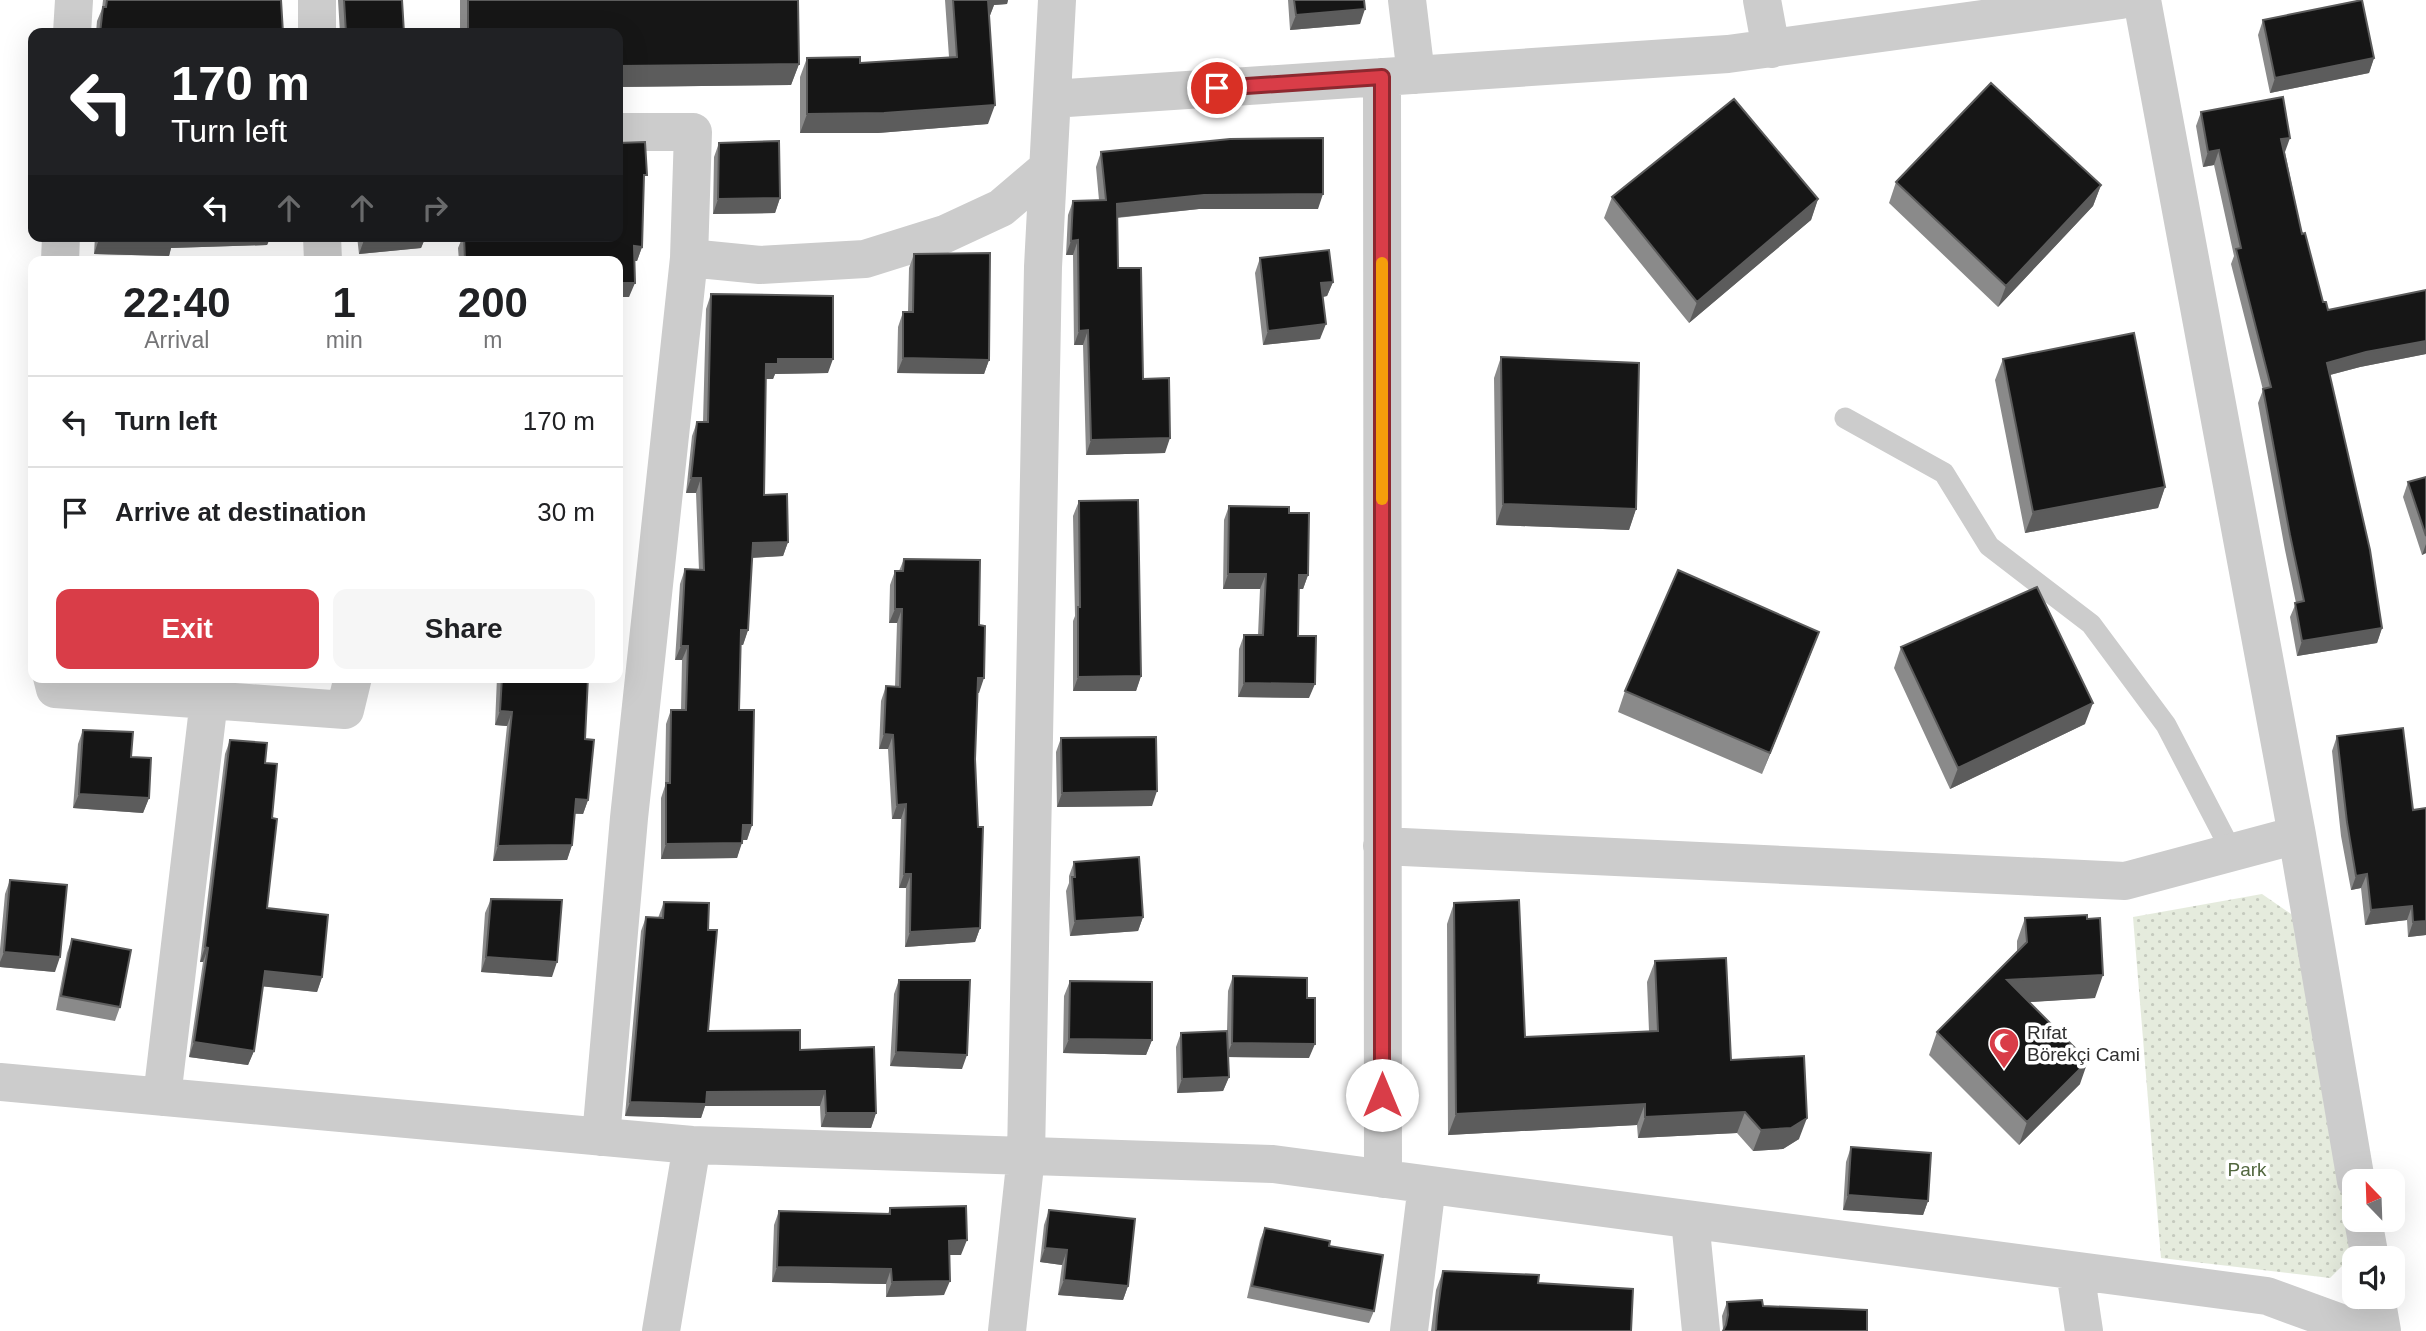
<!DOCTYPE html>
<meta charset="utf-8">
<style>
body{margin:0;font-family:Arial,sans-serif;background:#f6f6f6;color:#202124;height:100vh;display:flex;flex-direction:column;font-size:26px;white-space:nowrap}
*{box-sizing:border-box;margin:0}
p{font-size:23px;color:#757577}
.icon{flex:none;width:38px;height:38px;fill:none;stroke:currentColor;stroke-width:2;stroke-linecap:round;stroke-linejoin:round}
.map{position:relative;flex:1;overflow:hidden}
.details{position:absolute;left:28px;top:256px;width:595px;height:427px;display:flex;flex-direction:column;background:#fff;border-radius:14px;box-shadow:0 7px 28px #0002}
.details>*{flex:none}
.top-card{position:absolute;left:28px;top:28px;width:595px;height:214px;border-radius:14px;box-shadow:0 7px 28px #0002;background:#202124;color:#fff;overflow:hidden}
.needle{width:46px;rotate:337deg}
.tools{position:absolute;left:2342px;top:1169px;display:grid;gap:14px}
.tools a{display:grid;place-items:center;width:63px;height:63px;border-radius:14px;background:#fff;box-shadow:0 7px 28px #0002;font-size:35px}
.pin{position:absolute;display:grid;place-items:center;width:60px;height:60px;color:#fff;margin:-30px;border:4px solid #fff;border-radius:50%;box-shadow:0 2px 7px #0007}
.me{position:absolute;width:77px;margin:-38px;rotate:0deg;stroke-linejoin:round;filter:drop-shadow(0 0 5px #0008)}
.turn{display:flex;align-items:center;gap:24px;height:147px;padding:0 28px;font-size:32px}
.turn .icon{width:91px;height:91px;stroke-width:2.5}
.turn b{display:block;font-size:49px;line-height:60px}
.lanes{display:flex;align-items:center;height:66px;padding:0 28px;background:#0003;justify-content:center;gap:35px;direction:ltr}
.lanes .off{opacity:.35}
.eta{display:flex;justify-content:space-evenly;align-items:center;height:119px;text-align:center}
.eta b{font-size:42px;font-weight:800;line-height:49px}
.cta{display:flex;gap:14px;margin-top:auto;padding:14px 28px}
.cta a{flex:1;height:80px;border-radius:14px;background:#d93d48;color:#fff;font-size:28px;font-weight:800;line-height:80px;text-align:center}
.cta a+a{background:#f6f6f6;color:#202124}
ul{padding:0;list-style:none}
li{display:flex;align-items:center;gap:21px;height:91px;padding:0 28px;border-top:2px solid #e0e0e0}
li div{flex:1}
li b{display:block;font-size:26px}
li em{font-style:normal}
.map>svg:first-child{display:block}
.grass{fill:url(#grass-dots)}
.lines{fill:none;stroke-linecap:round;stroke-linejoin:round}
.service{stroke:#ccc;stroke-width:21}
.minor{stroke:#ccc;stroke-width:38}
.wall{fill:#8a8a8a}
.shaded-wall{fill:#5c5c5c}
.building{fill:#161616;stroke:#5c5c5c;stroke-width:2}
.route-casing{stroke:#8d282f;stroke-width:18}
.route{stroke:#d93d48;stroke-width:12}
.slow{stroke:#f59e0b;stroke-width:12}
.labels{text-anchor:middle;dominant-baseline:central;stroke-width:7;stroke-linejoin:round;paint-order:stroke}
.poi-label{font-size:19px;fill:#2f2f2f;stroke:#fff;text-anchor:start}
.park-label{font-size:19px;fill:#52673f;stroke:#fff}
</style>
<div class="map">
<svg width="2426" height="1331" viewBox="0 0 2426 1331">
<defs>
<pattern id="grass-dots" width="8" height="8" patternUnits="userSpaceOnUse" patternTransform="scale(1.75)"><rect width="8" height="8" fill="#e5ebdd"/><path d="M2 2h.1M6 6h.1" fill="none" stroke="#c5cabe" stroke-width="1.8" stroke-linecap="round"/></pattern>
</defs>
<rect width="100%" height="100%" fill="#fff"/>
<path class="grass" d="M2262 894 2294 916 2356 1252 2330 1278 2161 1258 2133 917Z"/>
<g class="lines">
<path class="service" d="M1845 418 1944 473 1989 546 2091 624 2166 725 2232 852"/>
<path class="minor" d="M317 0V33
M1407 0 1416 75
M1762 0 1771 49
M2142 0 2297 835 2356 1181
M72 33 74 0
M1382 77 1383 1179
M1052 99 1728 54 2121 0
M618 132H693L689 258
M322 236 323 261
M60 261 61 236
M52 677 55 689 345 710 353 677
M1382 846 2125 881 2297 835
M0 1082 692 1145 1273 1164 2267 1296 2363 1331
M162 1097 209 700
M601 1137 629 818 689 258 760 265 865 259 945 234 1001 208 1048 168
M1690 1220 1701 1331
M2363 1220 2370 1258
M2075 1271 2084 1331
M2376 1297 2382 1331
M661 1331 692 1145
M1007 1331 1026 1156 1043 267 1057 0
M1409 1331 1427 1185"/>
</g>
<path class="wall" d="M103 0H281L283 33H96L97 21 102 9Z
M338 0H402L404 33H340Z
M460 0H798L799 64 791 85 618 87V33H460Z
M945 0H1008L1007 4 994 5 989 18 988 124 878 133H800V77L807 58 860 63 949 57Z
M1288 0H1364L1360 24 1290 30Z
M2263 20 2374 58 2369 73 2270 93 2258 35Z
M2201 112 2285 152 2302 234 2323 302 2328 310 2426 290V354L2360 367 2330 375 2382 628 2377 643 2297 656 2290 617 2296 603 2285 550 2258 403 2263 390 2231 264 2234 256 2214 165 2203 167 2196 126Z
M719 143 780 198 775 213 713 214 714 157Z
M1101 152 1318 209H1199L1117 218 1118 268 1143 379 1165 453 1086 455 1083 345H1074L1073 255H1066L1068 215 1073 201 1099 200 1096 167Z
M1896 182 2101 185 2093 206 1998 307 1889 203Z
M644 184 642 247 637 261H635L629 297H618V261H459L458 248 463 236H618Z
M1612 197 1818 199 1811 220 1689 323 1604 218Z
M95 236H271L267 245 171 248 169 256 94 254Z
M357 236H426L421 248 359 254Z
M914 254 989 360 984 374 897 373 898 327 903 312H908L909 268Z
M1260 258 1333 282 1327 296 1323 297 1320 339 1263 345 1255 273Z
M711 294 828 373 775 374 773 379H766L764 495 788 542 783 556 752 558 748 630 743 645H741L739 710 752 825 747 840H742L737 858 661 859V798L665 786 666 724 671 710H681L682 660H675L680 584 685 569 699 570 696 493H686L692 436 697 422H703L706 309Z
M1501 357 1636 509 1629 530 1496 525 1494 378Z
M2003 359 2165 487 2158 508 2025 533 1995 380Z
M2426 477V553L2422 555 2403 497 2408 482Z
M1079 501 1141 676 1136 691H1073V621L1075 616 1073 516Z
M1229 506 1289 513 1308 575 1303 589H1299L1298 636 1309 698 1238 697 1239 649 1244 635H1258L1260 589H1223L1224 520Z
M904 559 979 693H977L975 759 980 928 975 942 905 947 906 888H899L901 819H892L888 749H879L881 701 886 686 895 687 897 623H889L890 585 895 571H899Z
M1901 647 2085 724 1950 789 1894 668Z
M1811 653 1762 774 1618 712 1625 691Z
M497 677H588L585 739 588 800 583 814H575L572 845 567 860 493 861 507 726 495 725Z
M83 730 131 757 149 798 143 813 73 808 78 744Z
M2337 736 2413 810H2426V935L2408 937 2407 920 2365 925 2361 888 2351 890 2341 836 2332 751Z
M1061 738 1152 806 1057 807 1056 752Z
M230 740 265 763 272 818 267 908 322 977 317 992 262 986 254 1051 248 1065 189 1057 203 962H200L225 754Z
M1074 862 1143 917 1138 931 1070 936 1066 891 1069 883V876Z
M10 880 55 972 0 967V949L5 894Z
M491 899 552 977 481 972 485 913Z
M664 902 708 1031 800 1050 876 1113 871 1128 821 1127 820 1106H705L701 1118 625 1116 641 931 646 917 658 918Z
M1454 903 1525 1037 1649 1031 1647 982 1655 961 1731 1060 1799 1139 1783 1149 1753 1151 1737 1133 1638 1138 1637 1125 1448 1135 1447 924Z
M2025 918 2095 998 2029 1002 2080 1084 2019 1145 1929 1055 1937 1032 2017 951V941Z
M72 939 120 1007 115 1021 56 1010 67 953Z
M1233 976 1309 1058 1228 1057 1229 1077 1223 1091 1177 1093 1176 1047 1181 1033 1227 1031 1228 991Z
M899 980 962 1069 890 1066 894 994Z
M1070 981 1152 1040 1146 1055 1063 1053 1064 996Z
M1851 1147 1928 1201 1923 1215 1843 1210 1846 1162Z
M890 1208 961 1255H949L944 1295 886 1297V1284L772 1282 774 1225 779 1211 888 1214Z
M1049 1210 1128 1286 1123 1300 1058 1295 1062 1265 1040 1262 1044 1225Z
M1265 1228 1329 1246 1374 1311 1369 1323 1247 1298 1260 1240Z
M1443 1271 1538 1283 1631 1331H1431L1436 1290Z
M1727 1302 1763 1306 1723 1330 1722 1316Z"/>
<path class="shaded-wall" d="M988 0H1008L1007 4 994 5 989 18Z
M1365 9 1360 24 1290 30 1296 15Z
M2374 58 2369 73 2270 93 2275 78Z
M799 64 791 85 618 87V66Z
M995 105 988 124 878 133H800L807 114Z
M2290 138 2285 152 2276 154 2281 139Z
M2219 150 2214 165 2203 167 2208 152Z
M2101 185 2093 206 1998 307 2006 286Z
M1323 194 1318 209H1199L1112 218 1117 204 1204 195Z
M780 198 775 213 713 214 718 199Z
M1818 199 1811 220 1689 323 1697 302Z
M174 236H271L267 245 171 248 169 256 94 254 99 239Z
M400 236H426L421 248 359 254 364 240Z
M1078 240 1073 255H1066L1071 241Z
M634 246 642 247 637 261H629Z
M1333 282 1327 296 1316 298 1321 283Z
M618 283H635L629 297H618Z
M1326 324 1320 339 1263 345 1268 331Z
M1088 330 1083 345H1074L1079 331Z
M2426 341V354L2360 367 2322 377 2327 363 2366 352Z
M903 358 989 360 984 374 897 373Z
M778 359H833L828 373 775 374 773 379H761L766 364Z
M1170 438 1165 453 1086 455 1091 440Z
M691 478H701L696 493H686Z
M2165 487 2158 508 2025 533 2033 512Z
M1503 504 1636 509 1629 530 1496 525Z
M788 542 783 556 748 558 753 543Z
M2426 544V553L2422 555Z
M1228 574H1266L1260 589H1223Z
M1299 575H1308L1303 589H1294Z
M895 609H902L897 623H889Z
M2382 628 2377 643 2297 656 2302 641Z
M741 630H748L743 645 736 644Z
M1819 632 1811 653 1762 774 1770 753Z
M681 646H688L682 660H675Z
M1141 676 1136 691H1073L1078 677Z
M978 678H984L979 693H972Z
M1244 683 1315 684 1309 698 1238 697Z
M2093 703 2085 724 1950 789 1958 768Z
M500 711 512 712 507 726 495 725Z
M884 734 893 735 888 749H879Z
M1157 791 1152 806 1057 807 1062 793Z
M79 794 149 798 143 813 73 808Z
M576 799 588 800 583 814 570 813Z
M906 804 901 819H892L897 805Z
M743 825H752L747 840H737Z
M742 843 737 858 661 859 666 844Z
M572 845 567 860 493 861 498 846Z
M904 874H911L906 888H899Z
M2367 874 2361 888 2351 890 2356 876Z
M2412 906 2407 920 2365 925 2371 910Z
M1143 917 1138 931 1070 936 1075 921Z
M2426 921V935L2408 937 2413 922Z
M980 928 975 942 905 947 910 932Z
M205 947 208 948 203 962H200Z
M4 952 60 957 55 972 0 967V962Z
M486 957 557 962 552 977 481 972Z
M265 971 322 977 317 992 259 986Z
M2103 975 2095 998 1999 1004 2007 980Z
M1069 1039 1152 1040 1146 1055 1063 1053Z
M194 1042 254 1051 248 1065 189 1057Z
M1232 1043 1315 1044 1309 1058 1226 1057Z
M896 1052 967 1055 962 1069 890 1066Z
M2088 1061 2080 1084 2019 1145 2027 1122Z
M1229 1077 1223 1091 1177 1093 1182 1079Z
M825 1091 820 1106H705L701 1118 625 1116 630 1102 707 1092Z
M1645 1104 1637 1125 1448 1135 1456 1114Z
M1745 1112 1737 1133 1638 1138 1645 1117Z
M826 1113H876L871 1128 821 1127Z
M1807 1118 1799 1139 1783 1149 1753 1151 1761 1130Z
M1848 1195 1928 1201 1923 1215 1843 1210Z
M967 1240 961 1255H943L949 1241Z
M1045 1248 1067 1250 1062 1265 1040 1262Z
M777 1267 891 1269 886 1284 772 1282Z
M1064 1280 1128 1286 1123 1300 1058 1295Z
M950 1281 944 1295 886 1297 892 1282Z"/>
<path class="building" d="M107 0H281L283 33H100L103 7H106Z
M344 0H402L404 33H346Z
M468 0H798L799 64 618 66V33H468Z
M953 0H988L995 105 884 113 807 114V58L860 57V63L957 57Z
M1294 0H1364L1365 9 1296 15Z
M2362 0 2374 58 2275 78 2263 20Z
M1991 83 2101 185 2006 286 1896 182Z
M2283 97 2290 138 2281 139 2302 234 2305 233 2323 302H2326L2328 310 2426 290V341L2366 352 2327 363 2370 550 2382 628 2302 641 2295 603 2304 601 2290 535 2263 389 2271 387 2236 249 2241 248 2219 150 2208 152 2201 112Z
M1734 99 1818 199 1697 302 1612 197Z
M1323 138V194L1204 195 1117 204 1118 268H1141L1143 379 1169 378 1170 438 1091 440 1088 330 1079 331 1078 240 1071 241 1073 201 1106 200 1101 152 1230 139Z
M779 141 780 198 718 199 719 143Z
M645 142 647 175H644L642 247 634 246 635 283H618V261H465L464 236H618V143Z
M99 236H174V241L99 239Z
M364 236H400L364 240Z
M1329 250 1333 282 1321 283 1326 324 1268 331 1260 258Z
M990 253 989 360 903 358V312H913L914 254Z
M711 294 833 296V359H778V364H766L764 495 787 494 788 542 753 543 748 630H741L739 710H754L752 825H743L742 843 666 844V783H670L671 710H686L688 646H681L685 569 704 570 701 478H691L697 422H708Z
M2134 333 2165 487 2033 512 2003 359Z
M1501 357 1639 363 1636 509 1503 504Z
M618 373H622L620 440H618Z
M2426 477V536L2408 482Z
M1138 500 1141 676 1078 677V607H1080L1079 501Z
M1229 506 1289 507V513H1309L1308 575H1299L1298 636H1316L1315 684 1244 683V635H1263L1266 574H1228Z
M904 559 980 560 979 625 985 626 984 678H978L975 759 978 827H983L980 928 910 932 911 874H904L906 804 897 805 893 735 884 734 886 686 900 687 902 609H895V571H903Z
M1678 570 1819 632 1770 753 1625 691Z
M2037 587 2093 703 1958 768 1901 647Z
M502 677H588L585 739 594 740 588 800 576 799 572 845 498 846 512 712 500 711Z
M2403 728 2413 810 2426 808V921L2413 922 2412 906 2371 910 2367 874 2356 876 2347 822 2337 736Z
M83 730 133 732 131 757 151 758 149 798 79 794Z
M1156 737 1157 791 1062 793 1061 738Z
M230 740 267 743 265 763 277 764 272 818 277 819 267 908 328 915 322 977 265 971 254 1051 194 1042 208 948 205 947Z
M1139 857 1143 917 1075 921 1072 877H1075L1074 862Z
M10 880 67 885 60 957 4 952Z
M491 899 562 900 557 962 486 957Z
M1519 900 1525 1037 1658 1031 1655 961 1726 958 1731 1060 1804 1056 1807 1118 1791 1128 1761 1130 1745 1112 1645 1117V1104L1456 1114 1454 903Z
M664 902 709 903 708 930H717L708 1031 800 1030V1050L874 1047 876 1113H826L825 1091 707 1092 706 1104 630 1102 646 917 663 918Z
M2087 915V919L2100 918 2103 975 2007 980 2088 1061 2027 1122 1937 1032 2027 942 2025 918Z
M72 939 131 950 120 1007 61 996Z
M1233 976 1307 978V998H1315V1044L1232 1043Z
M899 980H970L967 1055 896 1052Z
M1070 981 1152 982V1040L1069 1039Z
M1227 1031 1229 1077 1182 1079 1181 1033Z
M1851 1147 1931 1153 1928 1201 1848 1195Z
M966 1206 967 1240 949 1241 950 1281 892 1282 891 1269 777 1267 779 1211 890 1214V1208Z
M1049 1210 1135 1219 1128 1286 1064 1280 1067 1250 1045 1248Z
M1265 1228 1330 1241 1329 1246 1383 1255 1374 1311 1252 1286Z
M1443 1271 1539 1275 1538 1283 1633 1289 1631 1331H1436L1437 1316Z
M1762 1300 1763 1306 1867 1310V1331H1723L1726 1325 1728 1315 1727 1302Z"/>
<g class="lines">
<g class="route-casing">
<path id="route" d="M1217 88 1382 77V1095"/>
</g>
<use href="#route" class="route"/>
<path class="slow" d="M1382 263V499"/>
</g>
<defs>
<g id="mosque-pin" transform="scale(1.575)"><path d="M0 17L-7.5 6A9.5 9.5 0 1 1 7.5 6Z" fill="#d93d48" stroke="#fff"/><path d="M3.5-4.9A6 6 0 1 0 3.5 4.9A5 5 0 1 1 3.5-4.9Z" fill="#fff"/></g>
</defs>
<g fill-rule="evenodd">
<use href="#mosque-pin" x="2004" y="1043"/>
</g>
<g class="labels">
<g class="poi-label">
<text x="2027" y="1032">Rıfat<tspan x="2027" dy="22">Börekçi Cami</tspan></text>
</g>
<g class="park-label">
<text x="2247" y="1169">Park</text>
</g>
</g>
</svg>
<div class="tools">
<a><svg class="needle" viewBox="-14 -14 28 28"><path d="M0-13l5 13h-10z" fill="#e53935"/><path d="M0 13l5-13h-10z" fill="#757577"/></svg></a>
<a><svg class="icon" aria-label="sound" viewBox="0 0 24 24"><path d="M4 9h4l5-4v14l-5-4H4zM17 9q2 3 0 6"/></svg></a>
</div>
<div class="pin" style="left:1217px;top:88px;background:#d93025"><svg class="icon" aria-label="arrive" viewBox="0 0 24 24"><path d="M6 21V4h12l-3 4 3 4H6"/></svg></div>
<svg class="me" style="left:1382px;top:1095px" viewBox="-20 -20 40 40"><circle r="19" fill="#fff"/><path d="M0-13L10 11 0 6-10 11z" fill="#d93d48"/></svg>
<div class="top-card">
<div class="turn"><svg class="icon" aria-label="left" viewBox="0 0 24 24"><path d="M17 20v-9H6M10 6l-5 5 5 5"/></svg><div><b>170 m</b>Turn left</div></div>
<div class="lanes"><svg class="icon" aria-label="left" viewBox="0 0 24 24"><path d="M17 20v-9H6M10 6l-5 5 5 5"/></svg><svg class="icon off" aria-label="ahead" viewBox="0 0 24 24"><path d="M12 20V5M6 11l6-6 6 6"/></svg><svg class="icon off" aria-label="ahead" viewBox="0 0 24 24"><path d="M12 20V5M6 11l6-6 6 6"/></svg><svg class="icon off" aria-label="right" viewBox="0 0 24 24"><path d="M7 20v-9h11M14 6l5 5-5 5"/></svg></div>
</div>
<section class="details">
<div class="eta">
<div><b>22:40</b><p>Arrival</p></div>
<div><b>1</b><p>min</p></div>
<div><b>200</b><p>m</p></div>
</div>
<ul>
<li><svg class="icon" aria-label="left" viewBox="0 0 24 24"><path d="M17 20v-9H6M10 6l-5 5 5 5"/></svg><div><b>Turn left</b></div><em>170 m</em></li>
<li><svg class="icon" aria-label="arrive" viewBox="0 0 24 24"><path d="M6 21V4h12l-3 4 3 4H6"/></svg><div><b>Arrive at destination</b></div><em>30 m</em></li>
</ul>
<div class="cta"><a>Exit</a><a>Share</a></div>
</section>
</div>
